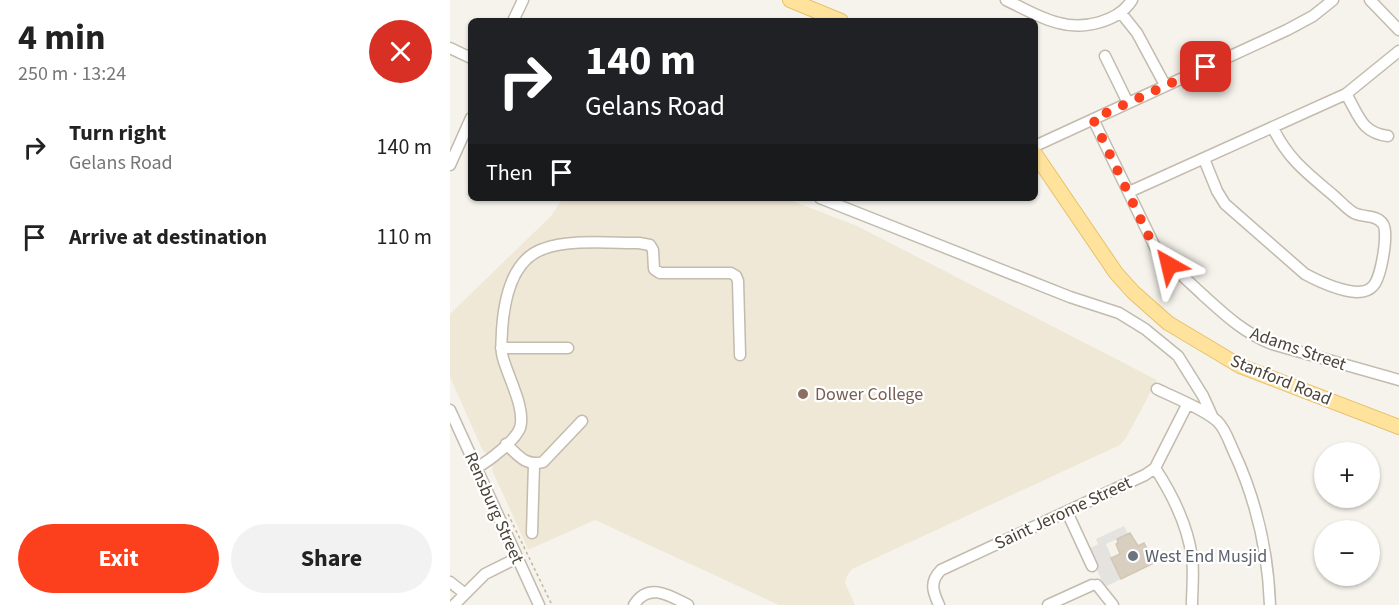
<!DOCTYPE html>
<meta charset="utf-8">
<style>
body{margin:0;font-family:"Source Sans 3",sans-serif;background:#f2f2f2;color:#222;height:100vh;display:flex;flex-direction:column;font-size:22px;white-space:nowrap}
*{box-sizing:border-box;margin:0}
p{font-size:20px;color:#767676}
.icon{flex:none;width:33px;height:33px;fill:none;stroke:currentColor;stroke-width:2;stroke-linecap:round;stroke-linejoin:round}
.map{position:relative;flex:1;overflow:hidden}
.panel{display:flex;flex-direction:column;background:#fff;width:450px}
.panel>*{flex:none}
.top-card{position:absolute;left:18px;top:18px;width:570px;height:183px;border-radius:9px;box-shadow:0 2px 4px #0004;background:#202124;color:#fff;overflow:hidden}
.buttons{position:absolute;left:864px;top:442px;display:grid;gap:12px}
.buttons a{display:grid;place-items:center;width:66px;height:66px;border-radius:50%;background:#fff;box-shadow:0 2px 4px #0004;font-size:30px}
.pin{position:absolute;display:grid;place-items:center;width:51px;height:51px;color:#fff;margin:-26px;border-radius:12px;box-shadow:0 3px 9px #0006}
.me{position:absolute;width:66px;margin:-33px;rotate:323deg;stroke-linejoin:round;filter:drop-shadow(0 0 4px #0008)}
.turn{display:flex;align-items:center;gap:21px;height:126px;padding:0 18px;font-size:27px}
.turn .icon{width:78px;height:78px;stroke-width:2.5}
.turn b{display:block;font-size:42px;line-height:51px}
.then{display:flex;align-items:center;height:57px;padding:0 18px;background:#0003;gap:12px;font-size:22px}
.round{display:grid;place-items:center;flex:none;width:63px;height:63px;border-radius:32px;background:#f2f2f2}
.head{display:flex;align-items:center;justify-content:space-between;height:102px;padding:0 18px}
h1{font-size:36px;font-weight:700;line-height:45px}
.action{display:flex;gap:12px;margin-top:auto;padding:12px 18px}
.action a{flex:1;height:69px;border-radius:36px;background:#fc3f1d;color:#fff;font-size:24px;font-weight:700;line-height:69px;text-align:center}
.action a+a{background:#f2f2f2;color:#222}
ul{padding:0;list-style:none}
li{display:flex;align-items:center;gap:18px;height:90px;padding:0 18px}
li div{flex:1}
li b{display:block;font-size:22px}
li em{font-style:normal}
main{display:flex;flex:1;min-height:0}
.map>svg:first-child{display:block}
.education{fill:#efe8d6}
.parking{fill:#e5e3e0}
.building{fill:#d8cfc1;stroke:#d3c7b4;stroke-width:1.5}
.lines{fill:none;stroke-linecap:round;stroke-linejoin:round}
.minor-casing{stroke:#c2bbae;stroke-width:13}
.major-casing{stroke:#e6c16a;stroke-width:16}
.path{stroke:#c4b79f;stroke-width:1.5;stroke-dasharray:3 3;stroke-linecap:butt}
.minor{stroke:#fff;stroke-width:10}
.major{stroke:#ffe39c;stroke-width:14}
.route{stroke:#fc3f1d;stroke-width:10;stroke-dasharray:0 18}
.education-dot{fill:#8d6e63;stroke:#fff;stroke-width:2}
.worship-dot{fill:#6b7280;stroke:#fff;stroke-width:2}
.labels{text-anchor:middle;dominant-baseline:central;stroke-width:4.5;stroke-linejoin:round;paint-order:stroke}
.street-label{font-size:18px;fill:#4b4439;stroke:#fff}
.education-label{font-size:18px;fill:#785e54;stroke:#fff;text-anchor:start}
.worship-label{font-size:18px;fill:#5b616d;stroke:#fff;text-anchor:start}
</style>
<main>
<section class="panel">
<div class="head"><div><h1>4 min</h1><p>250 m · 13:24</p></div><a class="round" style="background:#d93025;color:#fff"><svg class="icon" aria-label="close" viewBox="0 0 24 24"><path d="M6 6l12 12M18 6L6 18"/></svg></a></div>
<ul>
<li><svg class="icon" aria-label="right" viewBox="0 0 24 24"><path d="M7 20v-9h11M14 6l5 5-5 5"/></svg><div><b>Turn right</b><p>Gelans Road</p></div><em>140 m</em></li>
<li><svg class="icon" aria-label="arrive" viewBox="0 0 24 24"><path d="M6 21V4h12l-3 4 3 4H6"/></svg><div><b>Arrive at destination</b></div><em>110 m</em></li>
</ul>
<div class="action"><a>Exit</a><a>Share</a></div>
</section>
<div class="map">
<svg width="949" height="605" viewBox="0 0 949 605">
<rect width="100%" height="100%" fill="#f6f3ec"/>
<path class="education" d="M113 198H335L407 226 707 380 676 438 670 445 402 569 397 576 395 583 405 605H329L145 520 80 549H78L42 470 43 468 36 453 33 451 0 377V314L101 216Z"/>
<path class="parking" d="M674 526 678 534 656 544 671 579 655 587 637 550 648 544 646 539Z"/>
<path class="building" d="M680 533 688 546 694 543 704 563 671 579 661 558 670 554 666 544 668 543 667 539Z"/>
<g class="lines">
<g class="minor-casing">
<path id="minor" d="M556 0C573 8 591 19 609 23 633 30 668 22 682 0
M920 0 949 30
M671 13 687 33 715 85
M63 21 73 0
M0 48 21 58
M655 56 678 103
M896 94C909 115 911 133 938 136
M643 119 706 249C721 266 737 280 753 295 775 315 794 333 822 344L949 380
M585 146 837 30 863 16 883 0
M754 159 767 191 775 204 855 274C870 282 889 291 907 292 913 292 919 291 923 286 931 278 939 233 933 224 926 214 914 218 904 213 897 209 890 201 883 195 857 173 838 159 823 128
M0 165 21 118
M679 192 896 94 949 51
M370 198 620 297 669 313 695 329 728 356 753 396 763 418
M51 348H118
M707 389C723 397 756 410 768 422 775 429 779 441 783 450 806 499 818 551 820 605
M0 410 89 605
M56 444C68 455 76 467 93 462L132 421
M26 468C39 461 65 441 70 428 76 409 58 377 53 358 50 349 52 339 52 330 54 301 61 260 93 249 120 239 160 243 189 243L200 245 203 250 204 269 210 273H281L286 276 288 281 290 355
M705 468C722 494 738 526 742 558 744 573 742 590 742 605
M617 512 642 566
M82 533 84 464
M0 582 14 593
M647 585 663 605
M4 605 35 574 67 558
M184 605C198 582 219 595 238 605
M489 605C483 592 479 582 491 570L695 475 705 468 737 405
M598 605 642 585"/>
</g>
<g class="major-casing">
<path id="major" d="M340 0 391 21
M585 154 666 273 683 292 718 323 790 366 949 427"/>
</g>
<path class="path" d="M58 514 102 605"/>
<use href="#minor" class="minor"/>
<use href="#major" class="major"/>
</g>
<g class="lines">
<path class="route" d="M719 265 700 239 643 119 756 67"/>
</g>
<circle class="education-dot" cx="353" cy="394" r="6"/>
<circle class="worship-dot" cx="683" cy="556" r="6"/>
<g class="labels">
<g class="street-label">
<text transform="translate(848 349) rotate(19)">Adams Street</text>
<text transform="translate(831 380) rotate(22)">Stanford Road</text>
<text transform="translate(44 508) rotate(66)">Rensburg Street</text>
<text transform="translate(613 513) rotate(-25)">Saint Jerome Street</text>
</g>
<g class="education-label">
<text x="365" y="394">Dower College</text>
</g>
<g class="worship-label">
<text x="695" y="556">West End Musjid</text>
</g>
</g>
</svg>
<div class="buttons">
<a>+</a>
<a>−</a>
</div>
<div class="pin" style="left:756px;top:67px;background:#d93025"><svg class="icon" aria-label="arrive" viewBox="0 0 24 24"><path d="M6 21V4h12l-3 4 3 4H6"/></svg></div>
<svg class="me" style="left:719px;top:265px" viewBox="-20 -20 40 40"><path d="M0-17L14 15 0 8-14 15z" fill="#fc3f1d" stroke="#fff" stroke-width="4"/></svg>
<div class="top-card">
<div class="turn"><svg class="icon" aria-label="right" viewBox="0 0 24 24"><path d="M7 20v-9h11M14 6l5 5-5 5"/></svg><div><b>140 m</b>Gelans Road</div></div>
<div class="then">Then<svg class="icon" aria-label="arrive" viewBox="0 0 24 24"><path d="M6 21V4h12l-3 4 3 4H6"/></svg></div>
</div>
</div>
</main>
